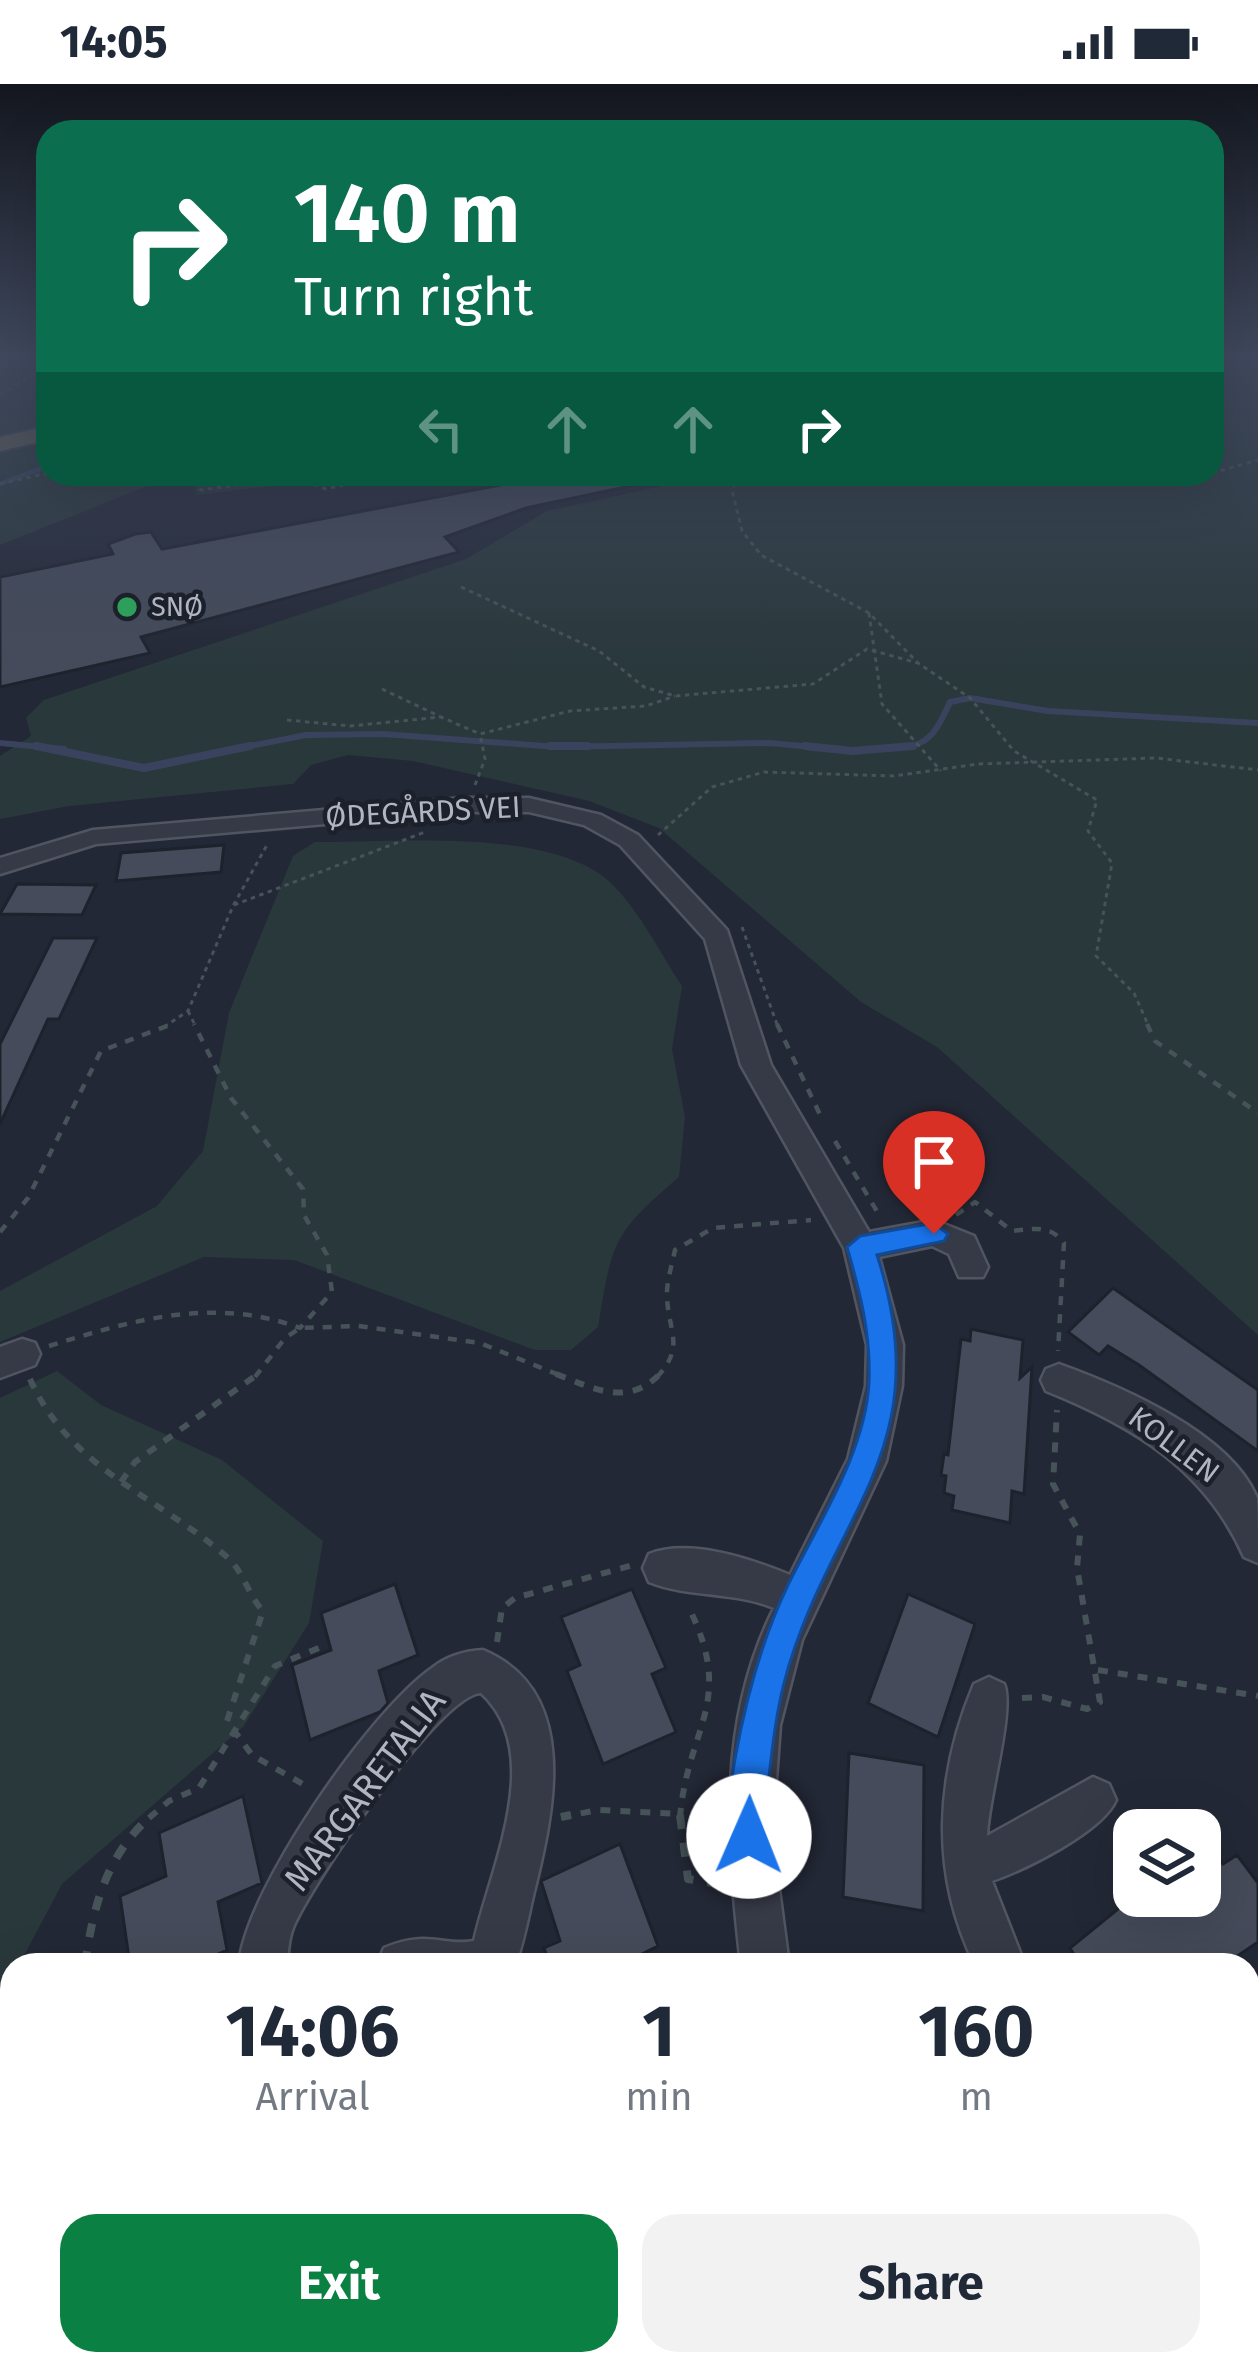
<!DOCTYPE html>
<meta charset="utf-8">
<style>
body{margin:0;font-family:"Fira Sans",sans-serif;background:#f2f2f3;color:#1f2937;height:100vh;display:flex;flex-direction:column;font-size:45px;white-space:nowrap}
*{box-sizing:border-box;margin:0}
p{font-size:39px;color:#747a83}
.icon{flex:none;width:66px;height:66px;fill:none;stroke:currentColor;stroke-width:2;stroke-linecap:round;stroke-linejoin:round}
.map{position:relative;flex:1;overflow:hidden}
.drawer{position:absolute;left:0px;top:1869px;width:1260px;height:423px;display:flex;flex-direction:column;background:#fff;border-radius:36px 36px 0 0;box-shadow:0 12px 48px #0002}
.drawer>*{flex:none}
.top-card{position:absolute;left:36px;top:36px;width:1188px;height:366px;border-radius:36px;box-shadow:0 12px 48px #0002;background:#0b6e4f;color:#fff;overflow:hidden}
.controls{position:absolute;left:1113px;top:1725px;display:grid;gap:24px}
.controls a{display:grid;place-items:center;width:108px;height:108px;border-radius:24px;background:#fff;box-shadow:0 12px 48px #0002;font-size:60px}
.pin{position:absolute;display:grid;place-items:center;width:102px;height:102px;color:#fff;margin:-123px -51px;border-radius:50% 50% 50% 0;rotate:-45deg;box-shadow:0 0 12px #0007}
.pin .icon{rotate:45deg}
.me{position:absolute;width:132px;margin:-66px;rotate:1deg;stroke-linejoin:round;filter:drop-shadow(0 0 9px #0008)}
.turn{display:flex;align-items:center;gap:42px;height:252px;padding:0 60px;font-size:54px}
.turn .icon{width:156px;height:156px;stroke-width:2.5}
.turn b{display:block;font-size:84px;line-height:102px}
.lanes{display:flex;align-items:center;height:114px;padding:0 60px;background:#0003;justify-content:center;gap:60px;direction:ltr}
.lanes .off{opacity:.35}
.eta{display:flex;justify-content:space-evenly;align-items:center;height:204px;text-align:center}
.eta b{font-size:72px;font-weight:700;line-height:84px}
.button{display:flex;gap:24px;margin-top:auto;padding:24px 60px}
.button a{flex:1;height:138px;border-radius:36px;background:#0b8043;color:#fff;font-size:48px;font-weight:700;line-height:138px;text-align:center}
.button a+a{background:#f2f2f3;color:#1f2937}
.status{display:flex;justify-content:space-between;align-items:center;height:84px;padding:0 60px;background:#fff;direction:ltr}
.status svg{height:33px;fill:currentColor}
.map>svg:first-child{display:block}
.green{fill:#29383b}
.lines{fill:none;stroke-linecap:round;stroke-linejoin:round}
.stream-far2{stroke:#3a435d;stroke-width:4.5}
.stream-far1{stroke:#3a435d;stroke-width:6}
.stream{stroke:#3a435d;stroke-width:8}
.building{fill:#454b5a;stroke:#1e222d;stroke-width:3}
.minor-casing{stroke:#515561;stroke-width:5}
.highway-casing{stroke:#3e424e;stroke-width:4}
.path-far3{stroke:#465358;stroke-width:3;stroke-dasharray:4.5 4.5;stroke-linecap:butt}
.path-far2{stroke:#465358;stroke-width:4.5;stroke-dasharray:9 9;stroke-linecap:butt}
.path-far1{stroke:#465358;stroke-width:6;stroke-dasharray:10 10;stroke-linecap:butt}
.path{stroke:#465358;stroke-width:8;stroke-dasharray:14 14;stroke-linecap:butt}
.minor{fill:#363a46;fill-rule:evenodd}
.highway{fill:#6c6654;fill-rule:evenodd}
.route{fill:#1a73e8;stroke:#114b97;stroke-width:3}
.leisure-dot{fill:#2e9e5b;stroke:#1c202b;stroke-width:4.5}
.labels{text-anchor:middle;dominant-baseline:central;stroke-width:9;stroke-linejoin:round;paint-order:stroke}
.far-poi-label{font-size:27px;fill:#b1b5c3;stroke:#1c202b;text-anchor:start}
.street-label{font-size:30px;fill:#b1b5c3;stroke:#1c202b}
.near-street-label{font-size:36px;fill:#b1b5c3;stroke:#1c202b}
</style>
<div class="status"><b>14:05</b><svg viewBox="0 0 49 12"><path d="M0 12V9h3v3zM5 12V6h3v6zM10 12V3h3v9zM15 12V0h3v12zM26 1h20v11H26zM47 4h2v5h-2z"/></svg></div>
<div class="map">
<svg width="1258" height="2290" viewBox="0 0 1258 2290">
<rect width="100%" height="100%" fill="#232836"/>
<path class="green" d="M0 270H48V390L175 391 0 461Z
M1212 270H1258V1251L937 963 861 918 659 744 589 717 413 677 348 671 311 681 293 700 69 722 0 735V672L31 652 26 634 44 616 466 475 547 427 718 390H1212Z
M195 390H373L196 411Z
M315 758C394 759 557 742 614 802 641 830 661 870 682 902L672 965 685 1033 679 1093C612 1150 612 1158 598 1243L571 1266H535L294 1176 204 1173 0 1258V1207L157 1122 203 1067 229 929 293 772Z
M57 1287 101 1321 222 1376 323 1457 309 1539 243 1643 62 1800 19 1881H12L0 1916V1314Z
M0 2195 12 2215V2280H52L59 2290H0Z"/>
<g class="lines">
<path class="stream-far2" d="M0 400 48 382"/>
<path class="stream-far1" d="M0 659 64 665
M235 665 306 651 383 650 558 663 769 659 836 665
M873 665C922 662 929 665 950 618L970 614 1048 627 1258 639"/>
<path class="stream" d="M36 662 144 684 250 662
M550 662H588
M805 662 852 667 913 662"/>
</g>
<path class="building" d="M559 390H639L640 400 526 424 445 453 459 468 141 553 150 569 0 603V493L113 470 108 460 135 450 151 448 162 465Z
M224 761 221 788 116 797 121 769Z
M17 800 96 801 82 831 0 830Z
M53 854H97L59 935H48L0 1040V960Z
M1113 1204 1258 1306V1367L1139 1281 1108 1262 1099 1271 1068 1248Z
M971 1245 1023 1256 1020 1294 1032 1283 1024 1410 1012 1407 1010 1439 952 1426 954 1412 944 1409 946 1392 941 1391 944 1370 948 1371 961 1255 970 1257Z
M395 1500 418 1571 379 1587 388 1619 380 1628 310 1656 292 1581 331 1566 321 1529Z
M632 1505 666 1584 652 1590 676 1648 603 1680 567 1587 580 1581 561 1533Z
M908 1510 975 1540 938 1653 868 1619Z
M849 1669 924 1681 923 1827 843 1813Z
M243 1712 262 1799 218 1818 227 1866 193 1881H130L120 1812 166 1792 159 1749Z
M620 1760 658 1862 642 1870 646 1881H550L544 1864 560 1857 541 1797Z
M1214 1769 1223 1780 1237 1771 1258 1799V1858L1224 1881H1080L1070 1864 1124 1820 1128 1825 1149 1812H1200V1778Z"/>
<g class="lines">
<g class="minor-casing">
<path id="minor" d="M463 714H529L601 731 638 751 727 846 771 981 869 1148 934 1136 974 1152 988 1183 983 1193H959L949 1170 932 1162 879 1173 903 1261 902 1302 886 1377 802 1556 780 1641 772 1752 789 1881H741C727 1759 717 1638 774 1524 733 1507 689 1514 649 1498L643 1484 649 1470C690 1454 751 1475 790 1491L848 1375 866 1302 867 1261 844 1164 741 981 705 855 620 761 584 741 529 728H463L96 760 0 790V774L93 746Z
M22 1255 35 1259 40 1270 35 1281 0 1294V1263Z
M1059 1280C1120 1302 1231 1349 1257 1414 1258 1431 1258 1460 1258 1479L1244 1473C1205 1385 1133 1342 1046 1307L1041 1296 1046 1285Z
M483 1566C581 1607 554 1727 534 1808 528 1833 524 1858 515 1881H377L384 1864C430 1845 443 1863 474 1857 490 1785 547 1669 481 1609 440 1610 310 1802 293 1844 288 1856 288 1869 287 1881H239C245 1807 370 1627 432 1584 447 1572 464 1567 483 1566Z
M989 1593 1004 1600C1015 1625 988 1715 987 1752L1093 1693 1109 1700 1116 1716C1102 1748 1026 1785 992 1797L1025 1881H975C930 1790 935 1693 974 1600Z
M1258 2021V2164L1248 2160V2025Z
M1248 2181 1258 2185V2241L1248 2237Z
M137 2280H212L208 2290H133Z
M638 2280H727L723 2290H642Z
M924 2280H983L987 2290H928Z
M994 2280H1054L1058 2290H998Z
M1092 2280H1150L1154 2290H1096Z"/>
</g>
<g class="highway-casing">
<path id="highway" d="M48 342V356L0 367V353Z"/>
</g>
<path class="path-far3" d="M0 311 48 281
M1212 389 1258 376
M189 390 201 406 295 393 326 405 382 392 476 390
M735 390 733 410 742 447 761 471 869 529 918 579 970 614 1014 667 1097 716 1088 747 1112 779 1096 872 1134 909 1149 943
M1159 390H1210
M0 400 48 389
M461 503 599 567 644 603 675 612 813 600 867 565 918 579
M869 529 882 620 941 687
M382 605 441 633
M287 636 350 642 441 633 480 650 570 627 646 622 675 612
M475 701 485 675 480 650
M658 751 712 703 764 688 894 692 978 680 1156 674 1258 686
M234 821 425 748
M742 843 778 943
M188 927 196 943
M164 943 188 927 233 822 267 761"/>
<path class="path-far2" d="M777 940 823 1037
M1147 940 1155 957 1258 1029
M835 1057 881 1134
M956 1131 975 1118 1012 1147C1033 1145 1050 1140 1064 1159L1058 1267
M0 1148 28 1114 101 967 172 940
M49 1262C133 1236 214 1212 300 1244L332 1208 327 1171 304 1131 303 1105 231 1014 194 940
M255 1293 285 1254 300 1244 358 1242 480 1259 564 1293
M657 1293C685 1263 669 1249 667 1214 666 1199 672 1181 675 1166L713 1144 811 1136"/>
<path class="path-far1" d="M556 1290C595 1305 627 1323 660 1290
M30 1295C70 1385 157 1412 227 1473 244 1488 248 1511 263 1527L227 1637 252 1671 308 1703
M121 1398 135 1378 258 1290
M497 1558 502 1524 515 1514 633 1481
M1098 1586 1258 1612
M1022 1614 1043 1613 1087 1625 1100 1618 1077 1484 1080 1450 1053 1400 1057 1326
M561 1733 599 1726 680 1730
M149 1734 169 1717 199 1704 275 1582 321 1563
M680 1734C687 1643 736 1619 689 1524"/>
<path class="path" d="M680 1731 688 1795 718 1800
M561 1733 571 1731
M85 1881C93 1823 106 1771 152 1731"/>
<use href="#minor" class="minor"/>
<use href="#highway" class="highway"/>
</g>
<linearGradient id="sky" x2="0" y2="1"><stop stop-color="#13161e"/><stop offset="0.46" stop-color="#3f485d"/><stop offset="1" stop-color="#3f485d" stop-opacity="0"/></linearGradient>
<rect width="1258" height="591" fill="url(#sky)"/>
<path class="route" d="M934 1139 948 1150 944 1157 877 1171C942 1370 826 1432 783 1603 776 1632 772 1664 769 1693 767 1718 772 1742 763 1765L749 1771 736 1765C725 1739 730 1703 735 1675 746 1614 761 1557 788 1501 818 1440 866 1367 869 1298 871 1250 860 1208 847 1163L860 1152Z"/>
<circle class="leisure-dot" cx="127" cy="523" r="12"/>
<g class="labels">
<g class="far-poi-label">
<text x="151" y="523">SNØ</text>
</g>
<g class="street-label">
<text transform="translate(423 728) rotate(-3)">ØDEGÅRDS VEI</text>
<text transform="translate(1174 1361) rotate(37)">KOLLEN</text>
</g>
<g class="near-street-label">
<text transform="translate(365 1706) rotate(-53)">MARGARETALIA</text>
</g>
</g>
</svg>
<div class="controls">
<a><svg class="icon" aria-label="layers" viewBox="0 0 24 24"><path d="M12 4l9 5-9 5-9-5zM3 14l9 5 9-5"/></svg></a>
</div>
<div class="pin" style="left:934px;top:1150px;background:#d93025"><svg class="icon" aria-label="arrive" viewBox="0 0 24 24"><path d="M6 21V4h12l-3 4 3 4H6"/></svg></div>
<svg class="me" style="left:749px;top:1752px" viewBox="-20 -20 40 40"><circle r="19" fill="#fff"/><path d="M0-13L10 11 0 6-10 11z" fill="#1a73e8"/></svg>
<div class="top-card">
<div class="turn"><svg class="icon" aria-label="right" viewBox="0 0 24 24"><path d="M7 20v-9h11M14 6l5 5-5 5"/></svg><div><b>140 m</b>Turn right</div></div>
<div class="lanes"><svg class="icon off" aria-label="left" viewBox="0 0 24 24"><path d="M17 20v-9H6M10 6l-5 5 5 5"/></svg><svg class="icon off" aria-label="ahead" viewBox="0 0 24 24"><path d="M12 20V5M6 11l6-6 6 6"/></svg><svg class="icon off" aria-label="ahead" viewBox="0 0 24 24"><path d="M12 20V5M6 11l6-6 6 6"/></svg><svg class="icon" aria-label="right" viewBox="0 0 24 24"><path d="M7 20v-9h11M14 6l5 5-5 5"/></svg></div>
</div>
<section class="drawer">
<div class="eta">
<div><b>14:06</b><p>Arrival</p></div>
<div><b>1</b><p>min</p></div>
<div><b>160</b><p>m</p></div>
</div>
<div class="button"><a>Exit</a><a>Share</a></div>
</section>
</div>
